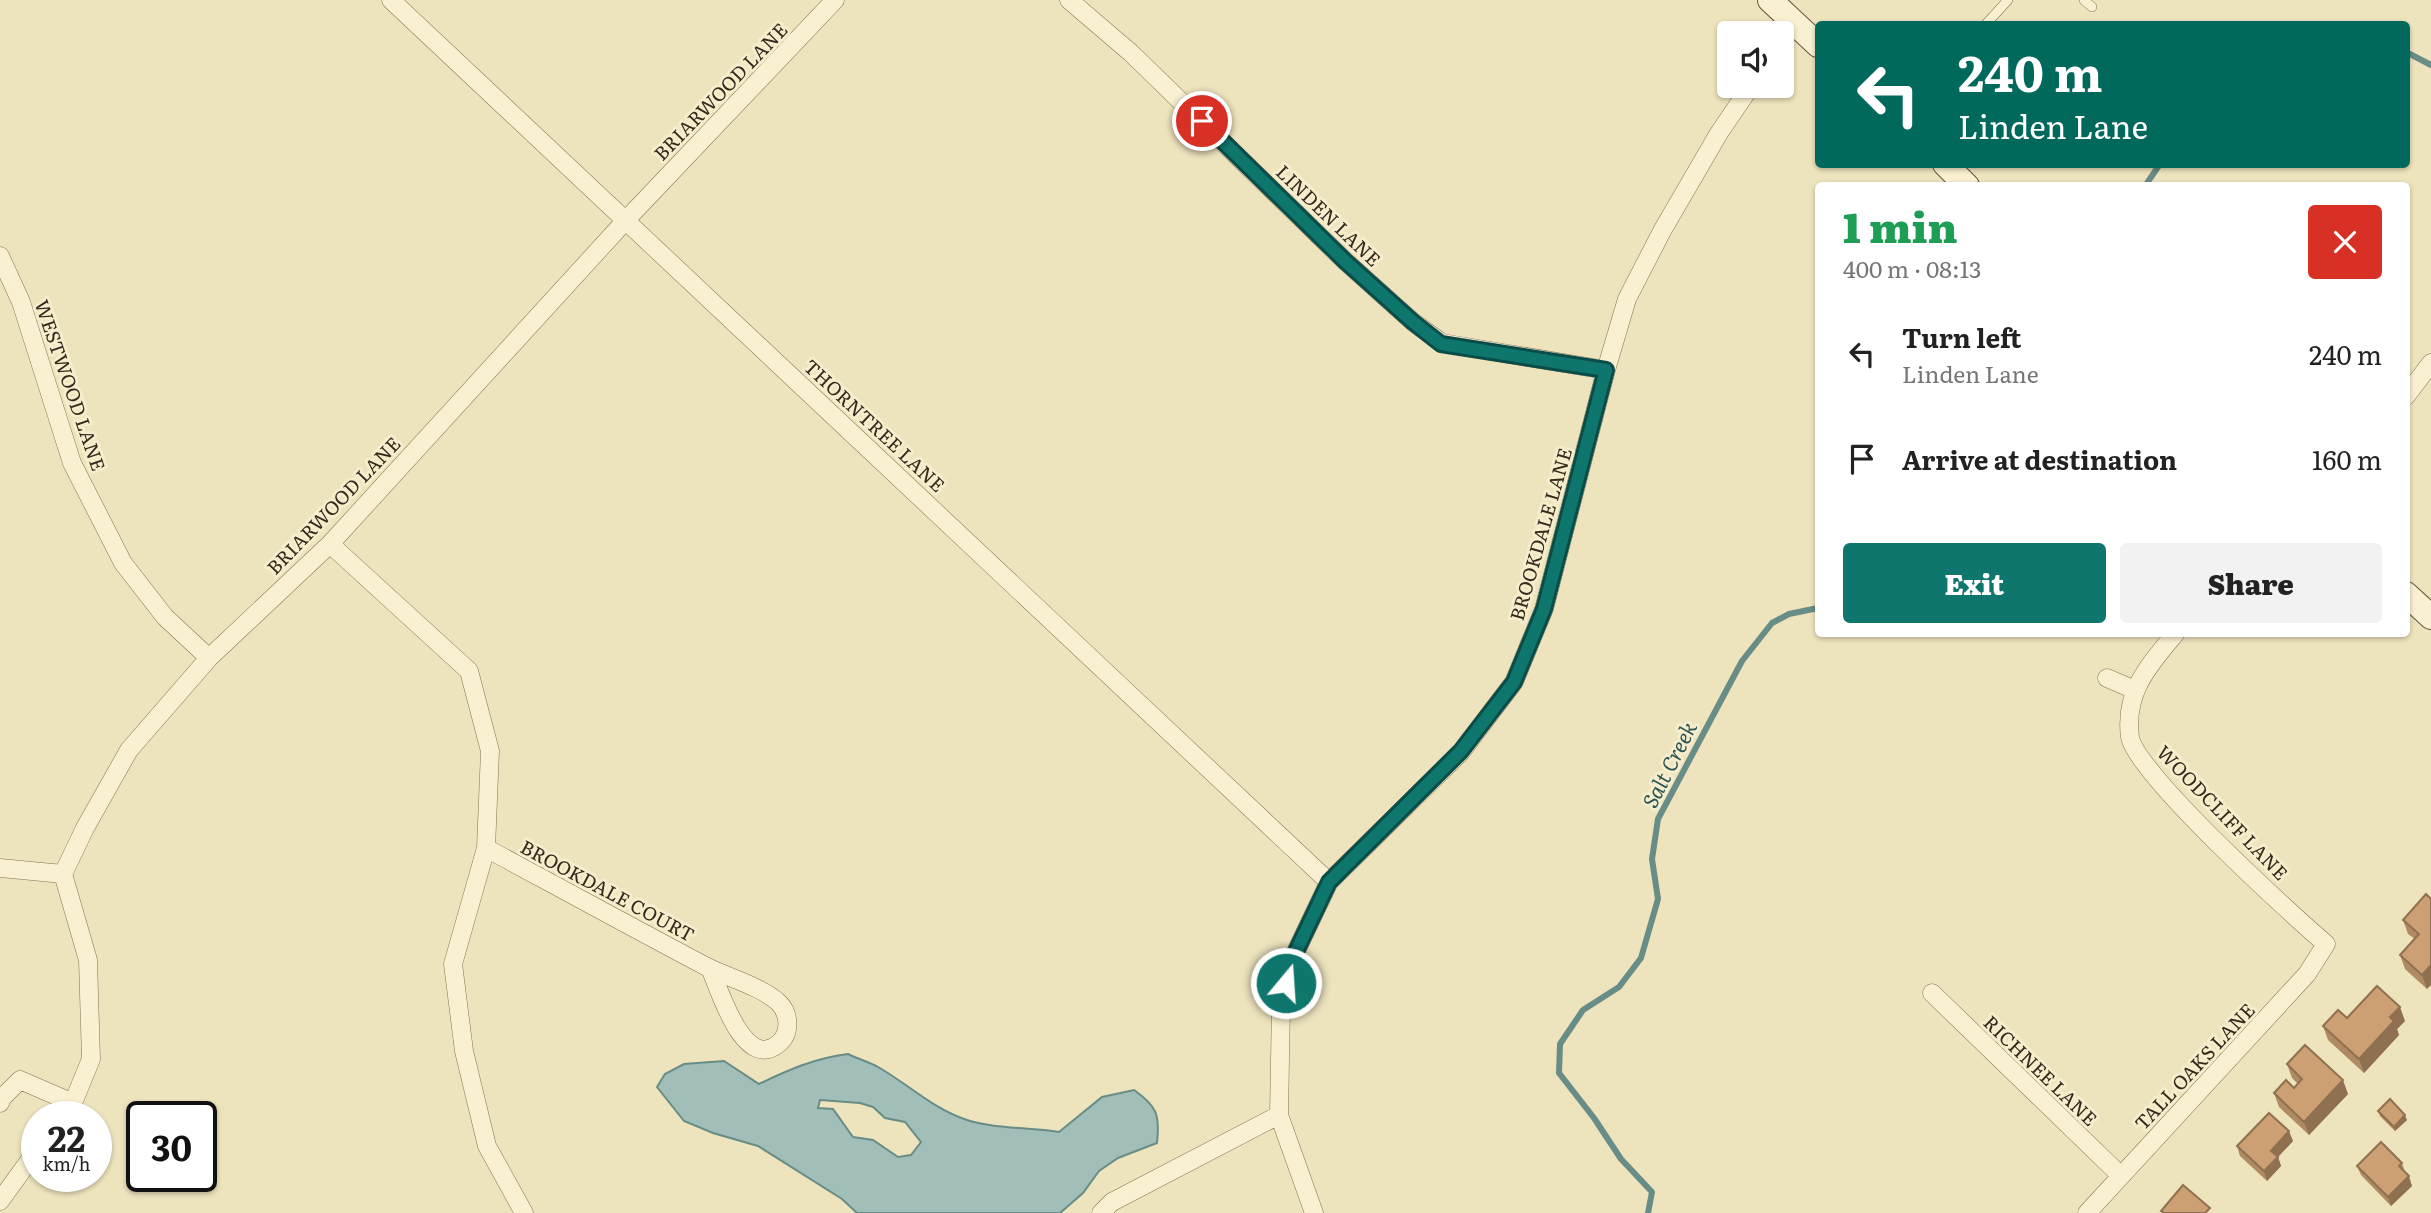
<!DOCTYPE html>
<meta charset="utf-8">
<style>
body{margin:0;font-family:Literata,serif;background:#f2f2f2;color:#222;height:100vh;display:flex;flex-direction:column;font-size:26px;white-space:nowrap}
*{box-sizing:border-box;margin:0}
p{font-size:23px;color:#767676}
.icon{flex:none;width:38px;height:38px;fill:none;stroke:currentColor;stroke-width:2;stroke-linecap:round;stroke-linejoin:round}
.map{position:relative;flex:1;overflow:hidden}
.drawer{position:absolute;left:1815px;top:182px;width:595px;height:455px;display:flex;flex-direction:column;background:#fff;border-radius:7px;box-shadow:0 2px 5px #0004}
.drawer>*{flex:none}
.top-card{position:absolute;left:1815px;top:21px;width:595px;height:147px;border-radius:7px;box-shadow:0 2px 5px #0004;background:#00695c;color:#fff;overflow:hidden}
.controls{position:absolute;left:1717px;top:21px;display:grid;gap:14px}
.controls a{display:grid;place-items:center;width:77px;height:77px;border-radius:7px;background:#fff;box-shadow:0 2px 5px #0004;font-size:35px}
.speed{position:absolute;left:21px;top:1101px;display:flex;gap:14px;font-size:35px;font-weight:700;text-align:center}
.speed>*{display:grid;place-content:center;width:91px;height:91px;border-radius:50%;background:#fff;box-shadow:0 2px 5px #0004;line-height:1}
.speed small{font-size:18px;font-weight:400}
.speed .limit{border:4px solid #111;border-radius:10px;background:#fff;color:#111}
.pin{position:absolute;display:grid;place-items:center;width:60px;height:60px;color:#fff;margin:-30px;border:4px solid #fff;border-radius:50%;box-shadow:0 2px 7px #0007}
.me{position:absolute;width:77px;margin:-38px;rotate:18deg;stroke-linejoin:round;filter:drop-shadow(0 0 5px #0008)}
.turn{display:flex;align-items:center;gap:24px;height:147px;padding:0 28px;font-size:32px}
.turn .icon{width:91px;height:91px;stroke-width:2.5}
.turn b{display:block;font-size:49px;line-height:60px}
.round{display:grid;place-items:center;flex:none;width:74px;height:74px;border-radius:7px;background:#f2f2f2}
.summary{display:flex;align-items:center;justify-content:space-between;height:119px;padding:0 28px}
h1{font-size:42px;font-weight:800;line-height:52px;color:#1e9e55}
.primary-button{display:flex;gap:14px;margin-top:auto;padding:14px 28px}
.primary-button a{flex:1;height:80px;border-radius:7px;background:#0f766e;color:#fff;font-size:28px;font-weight:800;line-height:80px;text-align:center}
.primary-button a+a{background:#f2f2f2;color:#222}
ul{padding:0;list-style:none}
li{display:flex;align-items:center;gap:21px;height:105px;padding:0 28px}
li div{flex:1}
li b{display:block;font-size:26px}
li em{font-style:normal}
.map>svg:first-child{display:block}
.water{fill:#a1bfb8;stroke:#688c86;stroke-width:2;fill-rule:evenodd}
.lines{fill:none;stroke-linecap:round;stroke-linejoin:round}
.stream{stroke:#688c86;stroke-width:6}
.service-casing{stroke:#857356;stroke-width:10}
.minor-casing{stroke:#857356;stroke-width:19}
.secondary-casing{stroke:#66543a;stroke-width:26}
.service{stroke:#f8f0d0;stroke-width:9}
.minor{stroke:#f8f0d0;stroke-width:18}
.secondary{stroke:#f8f0d0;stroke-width:24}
.wall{fill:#af8a62}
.shaded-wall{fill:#8f7050}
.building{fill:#cca072;stroke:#8f7050;stroke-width:2}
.route-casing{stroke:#0a4d48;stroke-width:18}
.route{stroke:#0f766e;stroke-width:12}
.labels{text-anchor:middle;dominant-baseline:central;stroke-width:6;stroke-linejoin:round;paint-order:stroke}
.street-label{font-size:19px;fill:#34291b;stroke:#f5edcc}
.water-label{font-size:21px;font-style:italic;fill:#2a5354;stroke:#f5edcc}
</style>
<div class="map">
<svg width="2431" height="1213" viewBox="0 0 2431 1213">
<rect width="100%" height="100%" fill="#ede3bd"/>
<path class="water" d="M848 1054C858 1059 869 1062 878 1067 908 1084 933 1109 967 1120 995 1129 1029 1127 1059 1132L1102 1097 1134 1090C1157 1106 1160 1115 1157 1143L1118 1158 1099 1171 1083 1193 1060 1213H857L842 1199 758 1146 713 1133 684 1121 657 1087 665 1074 684 1064 724 1061 759 1084C788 1070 815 1058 848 1054ZM820 1100 860 1103 873 1107 885 1118 905 1122 921 1142 911 1155 898 1157 873 1140 853 1137 833 1109 818 1108Z"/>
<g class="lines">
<path class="stream" d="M2406 52 2431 65
M2145 186 2160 164
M1648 1213 1652 1192 1621 1159 1594 1118 1559 1073 1560 1044 1583 1010 1619 987 1641 958 1658 899 1652 859 1658 819 1742 661 1772 623 1789 614 1818 608"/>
<g class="service-casing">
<path id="service" d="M2084 0 2092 7
M1986 24 2008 0"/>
</g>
<g class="minor-casing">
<path id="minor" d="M391 0 1329 882
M1069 0 1131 53 1345 261 1413 322 1442 343 1606 370
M1782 42 1794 23
M0 256 21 302 72 463 123 563 165 617 209 658
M2406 396 2431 363
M330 544 469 671 490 751 486 848 453 964 464 1051 487 1146 524 1213
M2107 678 2135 690
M486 848C560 888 633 928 707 967 727 977 762 987 778 1002 790 1013 791 1034 778 1044 744 1072 719 989 710 968
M0 868 63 874
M1932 993 2121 1176
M0 1103 2 1098 20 1080 73 1103
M62 1116 73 1103 91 1059 88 960 63 874 85 828 129 750 209 658 330 544 626 220 835 0
M0 1201 37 1150
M1101 1213 1112 1202 1279 1115
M1314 1213 1279 1115 1281 1005 1291 962 1329 882 1461 752 1514 682 1544 609 1606 370 1627 299 1662 231 1719 133 1751 86
M2087 1213 2307 974 2326 944C2292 915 2135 772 2130 737 2124 692 2149 665 2175 634"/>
</g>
<g class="secondary-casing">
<path id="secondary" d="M1770 0 1818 45
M1945 164 1967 186
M2406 594 2431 617"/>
</g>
<use href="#service" class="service"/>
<use href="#minor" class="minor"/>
<use href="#secondary" class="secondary"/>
</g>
<path class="wall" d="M2431 899 2427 989 2405 969 2400 955 2415 939 2408 934 2403 920Z
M2347 1018 2405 1021 2397 1029 2399 1035 2364 1073 2328 1040 2323 1026Z
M2287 1064 2348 1094 2309 1135 2279 1107 2274 1093 2294 1088 2298 1084 2292 1078Z
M2378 1111 2407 1120 2395 1131 2380 1116Z
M2293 1141 2278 1157 2281 1166 2267 1181 2240 1156 2237 1146Z
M2402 1163 2405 1172 2412 1186 2391 1206 2361 1175 2357 1166Z"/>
<path class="shaded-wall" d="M2431 965V985L2427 989 2422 975Z
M2400 1007 2405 1021 2397 1029 2399 1035 2364 1073 2359 1059 2390 1017Z
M2343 1080 2348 1094 2309 1135 2304 1122Z
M2405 1115 2407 1120 2395 1131 2394 1127Z
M2289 1131 2293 1141 2275 1160 2271 1151Z
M2278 1157 2281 1166 2267 1181 2264 1171Z
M2409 1176 2412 1186 2391 1206 2388 1197Z"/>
<path class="building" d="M2426 894 2431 899V965L2422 975 2400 955 2419 934 2403 920Z
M2377 986 2400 1007 2390 1017 2394 1021 2359 1059 2323 1026 2338 1010 2347 1018Z
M2305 1045 2343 1080 2304 1122 2274 1093 2286 1080 2294 1088 2302 1079 2287 1064Z
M2390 1099 2405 1115 2394 1127 2378 1111Z
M2269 1113 2289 1131 2271 1151 2278 1157 2264 1171 2237 1146Z
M2381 1142 2402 1163 2399 1166 2409 1176 2388 1197 2357 1166Z
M2183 1185 2210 1208 2205 1213H2164L2161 1211Z"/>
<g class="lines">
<g class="route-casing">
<path id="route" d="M1202 121 1345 261 1413 322 1441 344 1606 370 1544 609 1514 682 1461 751 1329 882 1291 962 1286 983"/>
</g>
<use href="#route" class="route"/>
</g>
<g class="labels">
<g class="street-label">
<text transform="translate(720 91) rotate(-46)">BRIARWOOD LANE</text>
<text transform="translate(1329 215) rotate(44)">LINDEN LANE</text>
<text transform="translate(71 385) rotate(71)">WESTWOOD LANE</text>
<text transform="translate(875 425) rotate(43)">THORNTREE LANE</text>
<text transform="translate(333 505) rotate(-46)">BRIARWOOD LANE</text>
<text transform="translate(1540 534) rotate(-74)">BROOKDALE LANE</text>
<text transform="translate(2223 812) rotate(46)">WOODCLIFF LANE</text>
<text transform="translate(608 890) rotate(28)">BROOKDALE COURT</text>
<text transform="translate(2194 1066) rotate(-47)">TALL OAKS LANE</text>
<text transform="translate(2041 1070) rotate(44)">RICHNEE LANE</text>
</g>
<g class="water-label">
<text transform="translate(1668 764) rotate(-63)">Salt Creek</text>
</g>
</g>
</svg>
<div class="controls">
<a><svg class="icon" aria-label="sound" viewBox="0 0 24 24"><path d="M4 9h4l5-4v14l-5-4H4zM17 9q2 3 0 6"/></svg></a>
</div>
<div class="speed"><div>22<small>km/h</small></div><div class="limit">30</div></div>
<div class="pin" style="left:1202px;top:121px;background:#d93025"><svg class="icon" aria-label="arrive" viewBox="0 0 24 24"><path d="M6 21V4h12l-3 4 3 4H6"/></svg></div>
<svg class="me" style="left:1286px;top:983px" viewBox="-20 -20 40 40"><circle r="17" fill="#0f766e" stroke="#fff" stroke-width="3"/><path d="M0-11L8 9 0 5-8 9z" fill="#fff"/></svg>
<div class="top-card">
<div class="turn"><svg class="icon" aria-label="left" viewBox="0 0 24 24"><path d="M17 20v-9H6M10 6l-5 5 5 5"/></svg><div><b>240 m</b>Linden Lane</div></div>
</div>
<section class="drawer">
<div class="summary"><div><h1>1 min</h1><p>400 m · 08:13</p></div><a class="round" style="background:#d93025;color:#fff"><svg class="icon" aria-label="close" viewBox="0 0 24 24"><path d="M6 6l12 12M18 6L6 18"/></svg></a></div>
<ul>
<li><svg class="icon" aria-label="left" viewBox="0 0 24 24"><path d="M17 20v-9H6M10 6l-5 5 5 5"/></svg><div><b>Turn left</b><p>Linden Lane</p></div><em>240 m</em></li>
<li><svg class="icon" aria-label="arrive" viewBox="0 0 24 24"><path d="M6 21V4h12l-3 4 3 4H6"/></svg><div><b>Arrive at destination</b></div><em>160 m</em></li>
</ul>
<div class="primary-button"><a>Exit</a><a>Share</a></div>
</section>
</div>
